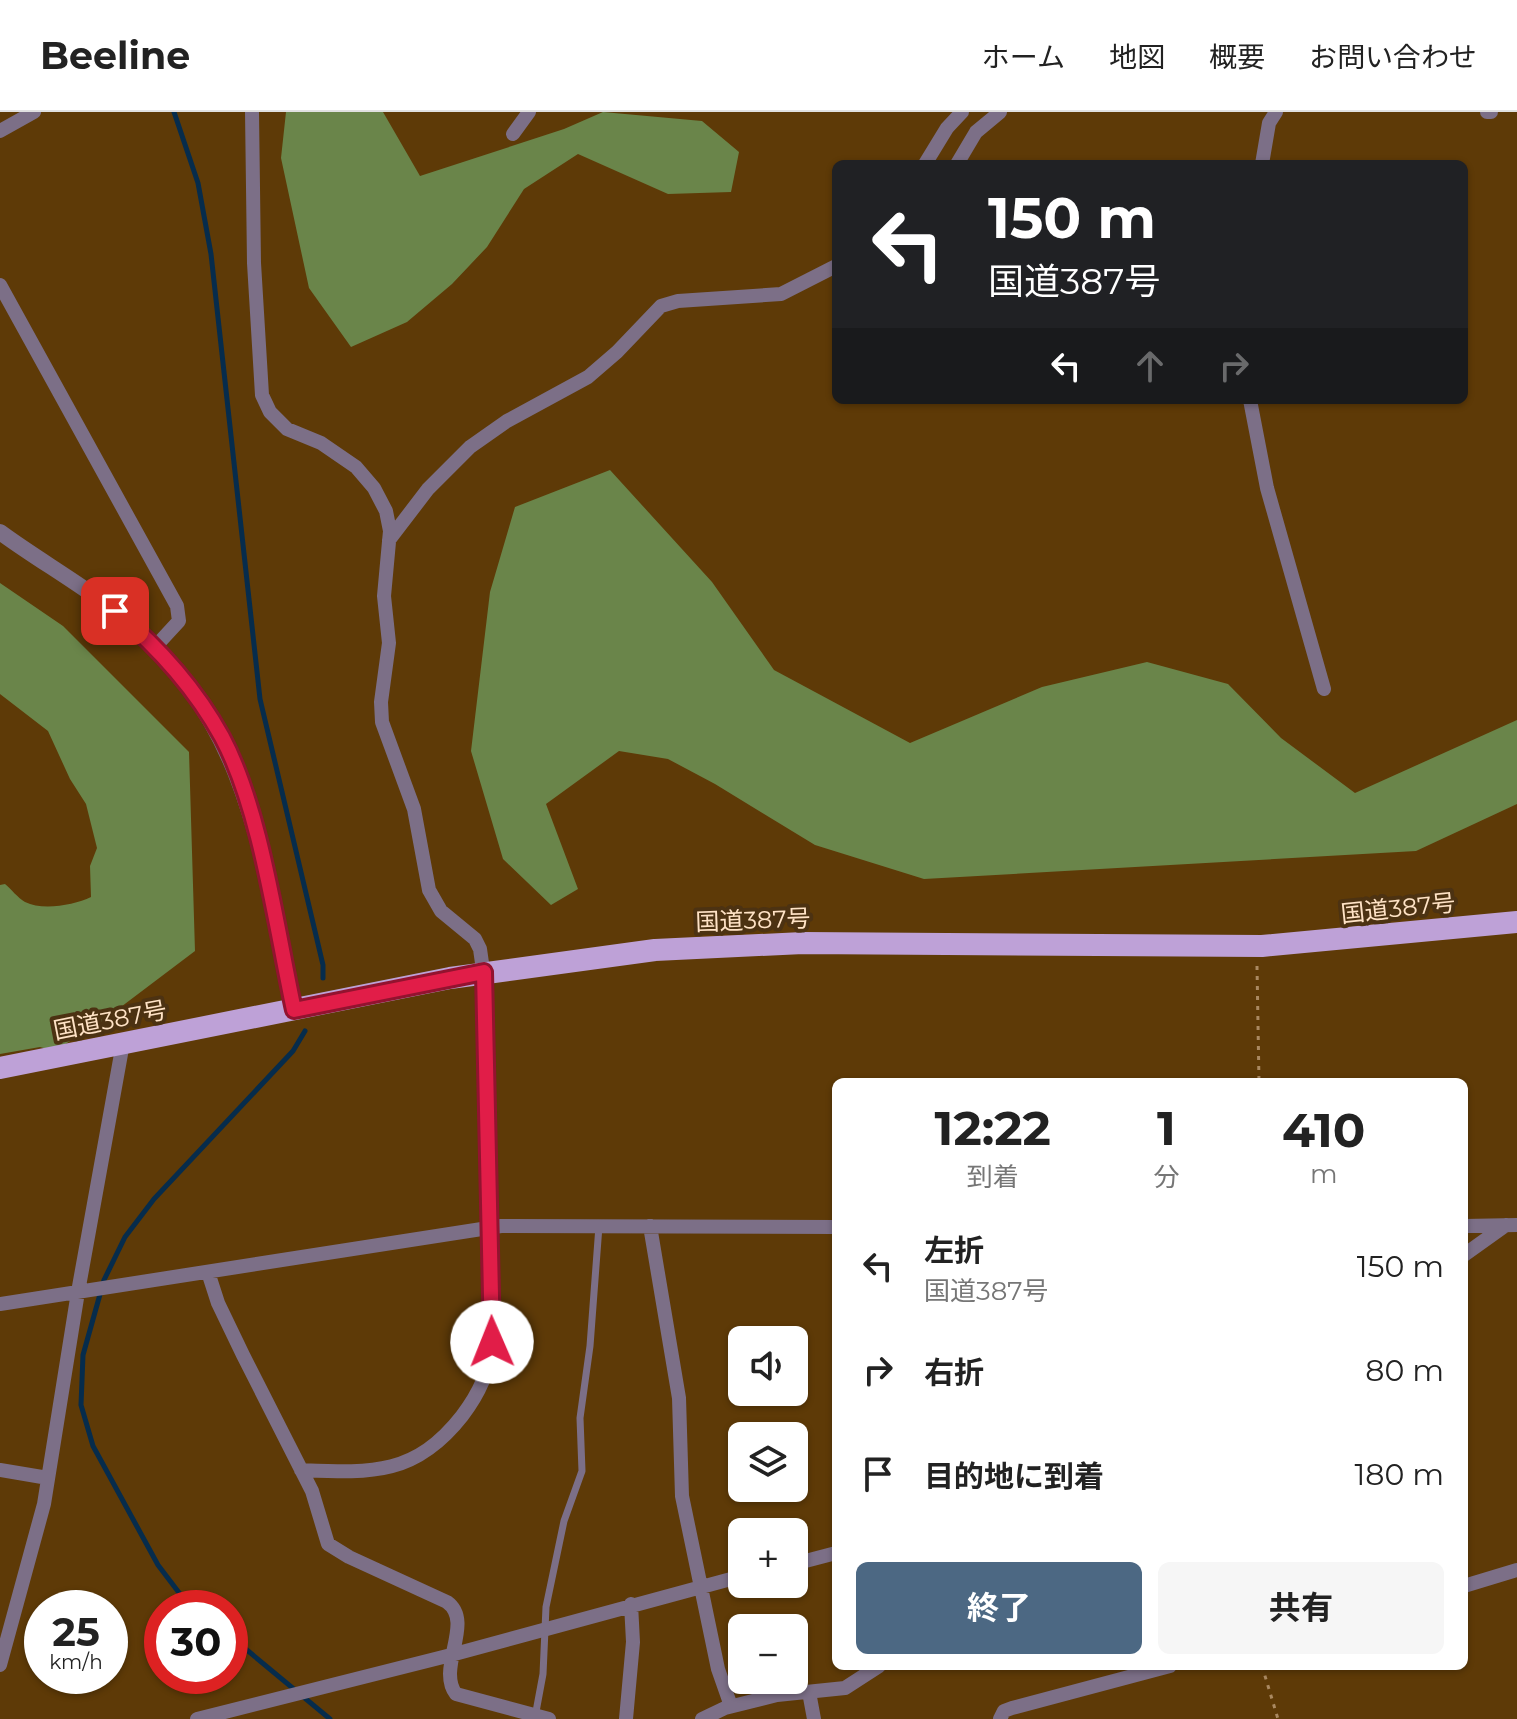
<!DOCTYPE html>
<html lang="ja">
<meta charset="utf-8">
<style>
body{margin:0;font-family:Montserrat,"Noto Sans JP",sans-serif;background:#f6f6f6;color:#222;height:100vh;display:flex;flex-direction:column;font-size:30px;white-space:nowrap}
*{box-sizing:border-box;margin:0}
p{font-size:26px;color:#767676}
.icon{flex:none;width:44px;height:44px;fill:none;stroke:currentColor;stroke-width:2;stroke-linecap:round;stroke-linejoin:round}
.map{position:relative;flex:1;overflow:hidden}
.side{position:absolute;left:832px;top:966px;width:636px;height:592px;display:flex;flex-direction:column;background:#fff;border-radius:12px;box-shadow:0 2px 6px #0004}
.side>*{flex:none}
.guide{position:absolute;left:832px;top:48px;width:636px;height:244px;border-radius:12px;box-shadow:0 2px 6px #0004;background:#202124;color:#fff;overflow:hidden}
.controls{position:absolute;left:728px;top:1214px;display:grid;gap:16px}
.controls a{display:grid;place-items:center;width:80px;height:80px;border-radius:12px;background:#fff;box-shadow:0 2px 6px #0004;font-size:40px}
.speed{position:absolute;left:24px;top:1478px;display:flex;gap:16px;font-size:40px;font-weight:700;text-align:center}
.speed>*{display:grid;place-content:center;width:104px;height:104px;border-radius:50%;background:#fff;box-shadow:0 2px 6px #0004;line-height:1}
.speed small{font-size:20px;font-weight:400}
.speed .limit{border:12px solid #d22;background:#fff;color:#111}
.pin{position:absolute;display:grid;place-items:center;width:68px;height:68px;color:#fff;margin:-34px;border-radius:16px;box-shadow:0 4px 12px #0006}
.me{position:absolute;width:88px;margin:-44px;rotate:359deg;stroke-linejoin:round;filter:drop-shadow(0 0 6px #0008)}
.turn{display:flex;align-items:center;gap:28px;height:168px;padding:0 24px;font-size:36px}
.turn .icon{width:104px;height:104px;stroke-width:2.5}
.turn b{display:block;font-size:56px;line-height:68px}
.lanes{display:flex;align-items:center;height:76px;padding:0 24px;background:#0003;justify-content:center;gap:40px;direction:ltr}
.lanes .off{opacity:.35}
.eta{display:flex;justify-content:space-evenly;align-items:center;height:136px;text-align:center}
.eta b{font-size:48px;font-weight:700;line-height:56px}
.primary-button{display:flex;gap:16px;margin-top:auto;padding:16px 24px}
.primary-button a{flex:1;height:92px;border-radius:12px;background:#4c6883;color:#fff;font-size:32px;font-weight:700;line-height:92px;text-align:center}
.primary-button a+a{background:#f6f6f6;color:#222}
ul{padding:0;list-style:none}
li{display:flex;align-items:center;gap:24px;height:104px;padding:0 24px}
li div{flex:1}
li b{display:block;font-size:30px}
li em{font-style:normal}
header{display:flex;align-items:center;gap:48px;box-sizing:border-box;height:112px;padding:0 40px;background:#fff;border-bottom:2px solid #e0e0e0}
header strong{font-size:38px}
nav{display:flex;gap:44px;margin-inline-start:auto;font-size:28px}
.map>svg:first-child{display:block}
.forest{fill:#6a854a}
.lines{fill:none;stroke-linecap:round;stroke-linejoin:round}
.stream{stroke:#062c4c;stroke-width:5}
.path{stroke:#aa8961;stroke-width:3;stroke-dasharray:4 6;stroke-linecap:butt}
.service{stroke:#7c6f87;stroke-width:7}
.minor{stroke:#7c6f87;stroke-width:14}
.tertiary{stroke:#7c6f87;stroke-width:16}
.trunk{stroke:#bea1d7;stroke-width:22}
.route-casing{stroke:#92132f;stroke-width:20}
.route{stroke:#e11d48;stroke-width:14}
.labels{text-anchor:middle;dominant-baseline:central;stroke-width:8;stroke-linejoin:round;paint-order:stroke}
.street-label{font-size:24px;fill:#ffe3c6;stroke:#4c3212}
</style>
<header>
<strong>Beeline</strong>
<nav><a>ホーム</a><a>地図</a><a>概要</a><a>お問い合わせ</a></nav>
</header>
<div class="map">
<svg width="1517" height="1607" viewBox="0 0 1517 1607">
<rect width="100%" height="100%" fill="#5e3a07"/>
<path class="forest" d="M286 0H383L420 64 564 17 603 0 702 9 739 40 731 80 668 82 578 42 524 77 487 135 452 172 407 210 351 235 309 176 281 46Z
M610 358 712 470 774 558 910 631 1042 575 1147 550 1228 572 1281 626 1355 681 1517 608V692L1416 739 924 767 815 733 715 672 668 647 619 639 546 692 578 777 551 793 503 747 471 639 490 480 515 395Z
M0 471 63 514 189 640 195 839 101 910 54 939 40 935 0 942V773L5 772C11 777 18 786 25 790 43 799 74 793 91 785L90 754 97 736 86 692 70 667 48 619 0 582Z"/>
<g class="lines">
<path class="stream" d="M174 0 198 71 211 142 260 587 323 853V866
M195 1496 180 1482 158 1453 93 1334 81 1293 83 1243 104 1168 125 1125 154 1087 293 939 305 919
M230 1524 330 1607"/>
<path class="path" d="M1257 854 1259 970
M1262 1554 1278 1607"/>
<path class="service" d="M535 1605 543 1562 546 1495 564 1409 582 1359 580 1306 590 1234 599 1114"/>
<path class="minor" d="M252 0 254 151 262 283 270 300 287 317 321 331 356 355 374 376 386 399 390 419 384 484 389 531 381 590 382 610 414 697 429 778 441 799 475 827 480 837 486 879 492 1230C489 1260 480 1280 462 1304 415 1364 371 1361 301 1358
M1487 0H1491
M0 19 34 0
M513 22 529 0
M925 52 947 16 962 0
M957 52 976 20 1000 0
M1262 52 1269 11 1276 0
M0 173 177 494 179 509 155 535
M1250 288 1267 376 1324 577
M389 428 428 377 470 335 507 309 588 265 617 240 661 194 678 189 781 182 836 154
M650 1114 679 1286 682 1384 718 1557 731 1594
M1464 1114 1517 1113
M1464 1143 1506 1113
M208 1160 218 1191 243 1243 312 1379 328 1432 349 1445 447 1490C475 1510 436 1556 456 1582L549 1607
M0 1192 501 1114 836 1115
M0 1358 48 1366
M794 1452 836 1441
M1464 1474 1517 1458
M0 1553 44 1392 78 1180 123 931
M809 1580 814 1607
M197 1607 451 1543 742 1464
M626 1607 633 1530 631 1492
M702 1607 725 1596 777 1583 845 1576 879 1554
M1000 1607 1004 1599 1012 1596 1170 1554"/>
<path class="tertiary" d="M0 420C42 451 89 476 129 511 252 616 262 750 294 898"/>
<path class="trunk" d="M0 956 450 866 655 838 803 831 1262 834 1517 810"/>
</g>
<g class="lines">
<g class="route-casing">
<path id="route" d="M115 499C157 534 195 576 222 625 261 698 276 815 294 898L484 860 492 1230"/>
</g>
<use href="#route" class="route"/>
</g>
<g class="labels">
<g class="street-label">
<text transform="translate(1398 796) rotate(-6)">国道387号</text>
<text transform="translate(753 808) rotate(-2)">国道387号</text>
<text transform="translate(110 908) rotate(-11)">国道387号</text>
</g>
</g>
</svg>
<div class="controls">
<a><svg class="icon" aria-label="sound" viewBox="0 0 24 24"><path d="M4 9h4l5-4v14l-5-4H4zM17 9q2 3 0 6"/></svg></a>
<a><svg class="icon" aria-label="layers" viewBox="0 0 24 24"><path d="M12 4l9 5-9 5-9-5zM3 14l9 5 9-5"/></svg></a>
<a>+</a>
<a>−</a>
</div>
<div class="speed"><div>25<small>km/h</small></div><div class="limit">30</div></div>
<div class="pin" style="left:115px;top:499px;background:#d93025"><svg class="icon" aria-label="arrive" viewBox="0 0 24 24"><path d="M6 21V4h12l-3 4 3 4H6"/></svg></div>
<svg class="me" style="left:492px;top:1230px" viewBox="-20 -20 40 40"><circle r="19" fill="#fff"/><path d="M0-13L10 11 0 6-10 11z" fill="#e11d48"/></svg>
<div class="guide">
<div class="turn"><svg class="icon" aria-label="left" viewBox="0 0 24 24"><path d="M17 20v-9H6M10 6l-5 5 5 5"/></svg><div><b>150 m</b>国道387号</div></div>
<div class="lanes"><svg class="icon" aria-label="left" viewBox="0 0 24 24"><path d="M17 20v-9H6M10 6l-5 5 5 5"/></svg><svg class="icon off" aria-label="ahead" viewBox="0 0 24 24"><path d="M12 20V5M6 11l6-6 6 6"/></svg><svg class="icon off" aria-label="right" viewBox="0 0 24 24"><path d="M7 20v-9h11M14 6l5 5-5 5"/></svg></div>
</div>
<section class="side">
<div class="eta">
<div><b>12:22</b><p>到着</p></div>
<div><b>1</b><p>分</p></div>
<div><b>410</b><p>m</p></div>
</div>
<ul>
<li><svg class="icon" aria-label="left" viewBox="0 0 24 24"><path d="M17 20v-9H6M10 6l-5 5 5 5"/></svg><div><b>左折</b><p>国道387号</p></div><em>150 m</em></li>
<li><svg class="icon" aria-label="right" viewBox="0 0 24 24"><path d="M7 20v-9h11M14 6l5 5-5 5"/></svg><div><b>右折</b></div><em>80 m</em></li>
<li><svg class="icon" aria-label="arrive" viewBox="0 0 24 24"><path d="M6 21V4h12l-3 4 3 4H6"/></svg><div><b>目的地に到着</b></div><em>180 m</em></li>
</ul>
<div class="primary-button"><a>終了</a><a>共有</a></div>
</section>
</div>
